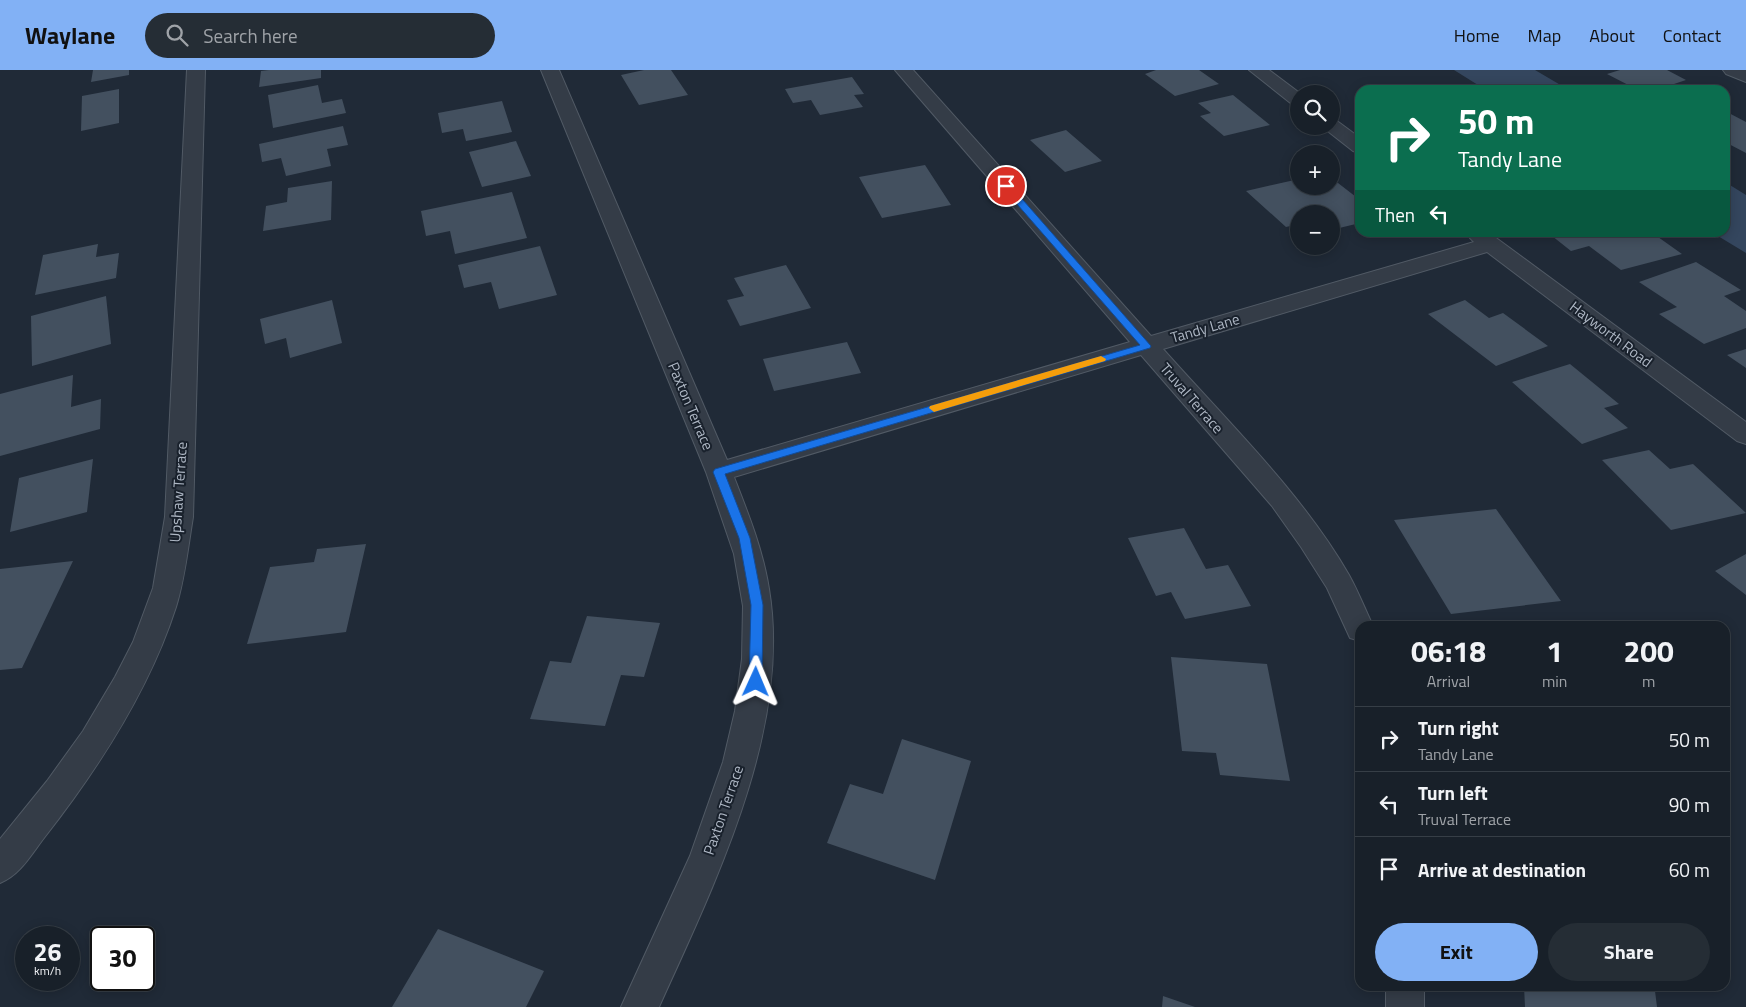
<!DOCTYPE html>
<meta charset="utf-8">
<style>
body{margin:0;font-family:"Titillium Web",sans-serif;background:#252d35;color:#f1f3f6;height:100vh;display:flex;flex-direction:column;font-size:19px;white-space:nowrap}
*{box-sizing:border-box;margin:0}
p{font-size:16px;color:#9fa3a8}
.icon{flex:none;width:28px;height:28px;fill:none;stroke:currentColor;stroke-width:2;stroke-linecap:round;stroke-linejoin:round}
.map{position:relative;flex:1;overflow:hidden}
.drawer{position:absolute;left:1355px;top:551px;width:375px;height:370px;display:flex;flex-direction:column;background:#182029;border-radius:15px;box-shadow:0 2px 12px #0003,0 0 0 1px #363e46}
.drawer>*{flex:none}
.guide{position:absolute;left:1355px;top:15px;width:375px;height:152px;border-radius:15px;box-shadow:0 2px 12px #0003,0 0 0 1px #363e46;background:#0b6e4f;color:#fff;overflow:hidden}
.fabs{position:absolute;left:1290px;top:15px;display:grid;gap:10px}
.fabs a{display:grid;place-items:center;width:50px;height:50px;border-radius:50%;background:#182029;box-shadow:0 2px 12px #0003,0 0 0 1px #363e46;font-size:25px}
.speed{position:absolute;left:15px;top:856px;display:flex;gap:10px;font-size:25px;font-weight:700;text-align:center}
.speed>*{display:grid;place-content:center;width:65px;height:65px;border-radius:50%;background:#182029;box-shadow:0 2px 12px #0003,0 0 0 1px #363e46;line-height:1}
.speed small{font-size:12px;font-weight:400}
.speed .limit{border:2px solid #111;border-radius:8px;background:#fff;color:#111}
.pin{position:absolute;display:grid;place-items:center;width:42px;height:42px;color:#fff;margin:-21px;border:2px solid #fff;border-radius:50%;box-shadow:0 1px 5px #0007}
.me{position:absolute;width:55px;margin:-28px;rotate:1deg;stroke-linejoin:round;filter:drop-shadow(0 0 4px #0008)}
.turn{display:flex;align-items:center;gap:18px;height:105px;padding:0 20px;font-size:22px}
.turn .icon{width:65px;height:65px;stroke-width:2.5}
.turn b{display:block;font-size:35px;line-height:42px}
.then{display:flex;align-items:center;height:48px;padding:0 20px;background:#0003;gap:10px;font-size:19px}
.eta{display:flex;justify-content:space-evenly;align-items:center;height:85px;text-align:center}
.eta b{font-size:30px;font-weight:700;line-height:35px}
.primary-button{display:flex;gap:10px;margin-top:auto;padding:10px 20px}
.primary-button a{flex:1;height:58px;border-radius:30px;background:#82b1f5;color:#111;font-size:20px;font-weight:700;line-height:58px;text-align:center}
.primary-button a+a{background:#252d35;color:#f1f3f6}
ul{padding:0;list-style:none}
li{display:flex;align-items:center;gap:15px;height:65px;padding:0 20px;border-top:1px solid #363e46}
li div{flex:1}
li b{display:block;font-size:19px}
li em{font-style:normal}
header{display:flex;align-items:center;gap:30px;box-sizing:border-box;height:70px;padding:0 25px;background:#82b1f5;color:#111}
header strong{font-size:24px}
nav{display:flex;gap:28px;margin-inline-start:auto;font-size:18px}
.search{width:350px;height:45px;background:#252d35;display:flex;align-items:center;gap:12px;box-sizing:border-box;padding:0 18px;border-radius:28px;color:#9fa3a8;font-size:19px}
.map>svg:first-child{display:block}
.water{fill:#34465e}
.building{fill:#43505f}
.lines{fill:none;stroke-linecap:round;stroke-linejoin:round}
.street-casing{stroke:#515a65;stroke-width:2}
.street{fill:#343c47;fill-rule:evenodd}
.route{fill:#1a73e8;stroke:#114b97}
.slow{fill:#f59e0b}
.labels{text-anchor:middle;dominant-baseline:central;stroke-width:4;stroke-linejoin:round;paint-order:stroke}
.street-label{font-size:15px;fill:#aeb7c4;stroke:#19212c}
</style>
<header>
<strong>Waylane</strong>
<div class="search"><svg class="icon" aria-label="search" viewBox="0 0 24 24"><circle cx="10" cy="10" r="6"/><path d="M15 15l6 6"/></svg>Search here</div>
<nav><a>Home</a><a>Map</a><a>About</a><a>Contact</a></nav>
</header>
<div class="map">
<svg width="1746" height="937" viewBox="0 0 1746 937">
<rect width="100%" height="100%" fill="#202a37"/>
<path class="water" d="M1454 0H1535L1569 20H1486Z
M1725 112 1746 125V183L1713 163 1725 162Z"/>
<path class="building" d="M93 0H129V5L91 12Z
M269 0H321V8L259 17 261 1Z
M644 0H671L688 25 639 35 621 5Z
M1156 0H1199L1219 14 1175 26 1145 4Z
M1620 0H1667L1686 10 1674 14 1686 20H1638L1607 4Z
M852 7 864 24 854 25 863 37 820 45 811 30 793 33 785 19Z
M318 15 322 33 342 29 346 43 273 58 268 25Z
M119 19V53L81 61 82 26Z
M1233 25 1270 55 1224 66 1200 46 1211 43 1198 33Z
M502 31 512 62 466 71 463 59 442 63 438 43Z
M1725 41 1746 52V83L1725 72Z
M343 56 348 75 327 79 331 96 286 106 281 88 262 92 259 74Z
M1066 60 1102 91 1065 102 1030 70Z
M516 71 531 106 482 117 469 82Z
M925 95 951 135 882 148 859 107Z
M1299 109V116H1331V114L1338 113 1360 130V153L1331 160V144H1299V154L1286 157 1246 121Z
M332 111 331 150 263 161 266 136 287 132 288 118Z
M512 122 527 168 455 184 450 161 426 166 421 141Z
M1547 162H1651L1682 184 1621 200 1589 176 1571 181Z
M98 174 96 187 119 183 116 208 35 225 43 185Z
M540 176 557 225 499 239 491 212 464 218 458 195Z
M1696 192 1741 220 1724 226 1746 241V258L1704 274 1659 244 1677 237 1639 212Z
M786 195 811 238 740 256 727 230 744 226 734 208Z
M106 226 111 274 32 296 31 246Z
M332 230 342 273 290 288 286 268 265 274 260 249Z
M1465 230 1489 248 1503 243 1548 276 1496 296 1428 244Z
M847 272 861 303 774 321 763 289Z
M1746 279V298L1727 285Z
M1570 294 1619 334 1604 338 1628 358 1582 374 1512 312Z
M73 305 71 337 101 329 100 359 0 386V324Z
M1649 380 1670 399 1693 394 1746 443 1671 460 1602 390Z
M93 389 87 442 10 462 19 408Z
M1496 439 1561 531 1451 544 1394 450Z
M1184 458 1206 499 1228 495 1251 536 1185 549 1171 522 1156 526 1128 468Z
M366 474 346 562 247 574 270 497 314 492 317 479Z
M1746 484V525L1715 501Z
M73 491 22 598 0 600V499Z
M587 546 660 553 644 607 621 605 605 656 530 649 550 591 571 593Z
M1171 587 1267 594 1290 711 1220 705 1216 683 1182 681Z
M902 669 971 691 935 810 827 773 850 714 883 724Z
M438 859 544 901 526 937H392Z
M1524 916H1640L1655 921 1657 937H1525Z
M1163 926 1195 937H1162Z"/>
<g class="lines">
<g class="street-casing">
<path id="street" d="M187 0H205L193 447C188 477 185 508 176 537 149 621 98 699 44 768 31 785 20 805 0 813V769L47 711 83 661 115 607 133 572 153 518 165 447Z
M541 0H559L727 390 1130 272 895 0H913L1151 266 1474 172 1470 168 1468 162H1488L1746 352V374L1737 371 1487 182 1163 279C1225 349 1302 423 1349 505 1358 521 1365 539 1373 556H1360V571L1350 568 1327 518 1301 477 1272 436 1141 285 734 407C748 443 763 480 769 519 792 658 715 813 659 937H621L690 786 723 692 735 641 742 589 743 536 734 484 706 402Z
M1249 0H1269L1301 24H1299V36L1293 35Z
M1723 0H1746V12L1726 4Z
M1331 50 1337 51 1360 68V83L1353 81 1325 59 1323 56H1331Z
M1386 916H1424V937H1386Z"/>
</g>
<use href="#street" class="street"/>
</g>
<path class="route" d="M1003 114H1009L1151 276 1150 278 725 404 750 468 763 535 762 612 760 616 756 617 751 616 749 612 751 535 739 468 713 402 715 399 1140 275 1003 118Z"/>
<path class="slow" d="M1101 286 1106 289 1105 291 934 342 929 338 930 336Z"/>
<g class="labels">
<g class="street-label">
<text transform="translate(1205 258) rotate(-16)">Tandy Lane</text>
<text transform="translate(1611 264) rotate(37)">Hayworth Road</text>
<text transform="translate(1192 328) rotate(49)">Truval Terrace</text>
<text transform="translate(691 336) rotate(67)">Paxton Terrace</text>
<text transform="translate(178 422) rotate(-86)">Upshaw Terrace</text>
<text transform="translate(723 740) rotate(-71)">Paxton Terrace</text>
</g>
</g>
</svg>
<div class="fabs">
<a><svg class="icon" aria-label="search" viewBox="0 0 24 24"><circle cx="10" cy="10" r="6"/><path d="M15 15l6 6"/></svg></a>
<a>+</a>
<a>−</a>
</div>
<div class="speed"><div>26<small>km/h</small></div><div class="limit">30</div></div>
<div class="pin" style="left:1006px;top:116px;background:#d93025"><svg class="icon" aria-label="arrive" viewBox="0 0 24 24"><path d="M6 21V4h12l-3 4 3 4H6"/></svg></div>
<svg class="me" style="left:756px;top:612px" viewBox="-20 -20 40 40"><path d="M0-17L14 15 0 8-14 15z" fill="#1a73e8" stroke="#fff" stroke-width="4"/></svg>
<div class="guide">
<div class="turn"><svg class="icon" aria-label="right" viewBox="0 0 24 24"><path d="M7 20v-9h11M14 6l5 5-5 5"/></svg><div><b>50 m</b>Tandy Lane</div></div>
<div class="then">Then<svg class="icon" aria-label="left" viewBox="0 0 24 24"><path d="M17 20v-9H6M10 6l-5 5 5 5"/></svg></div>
</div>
<section class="drawer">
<div class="eta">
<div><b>06:18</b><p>Arrival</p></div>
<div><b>1</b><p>min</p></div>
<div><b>200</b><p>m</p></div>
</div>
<ul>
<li><svg class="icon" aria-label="right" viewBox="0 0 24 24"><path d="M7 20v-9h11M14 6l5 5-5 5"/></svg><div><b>Turn right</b><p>Tandy Lane</p></div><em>50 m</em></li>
<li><svg class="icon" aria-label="left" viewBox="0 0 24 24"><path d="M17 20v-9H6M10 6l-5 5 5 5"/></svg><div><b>Turn left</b><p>Truval Terrace</p></div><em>90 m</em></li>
<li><svg class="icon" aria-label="arrive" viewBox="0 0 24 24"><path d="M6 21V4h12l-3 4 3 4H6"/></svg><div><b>Arrive at destination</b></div><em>60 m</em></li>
</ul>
<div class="primary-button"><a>Exit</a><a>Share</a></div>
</section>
</div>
